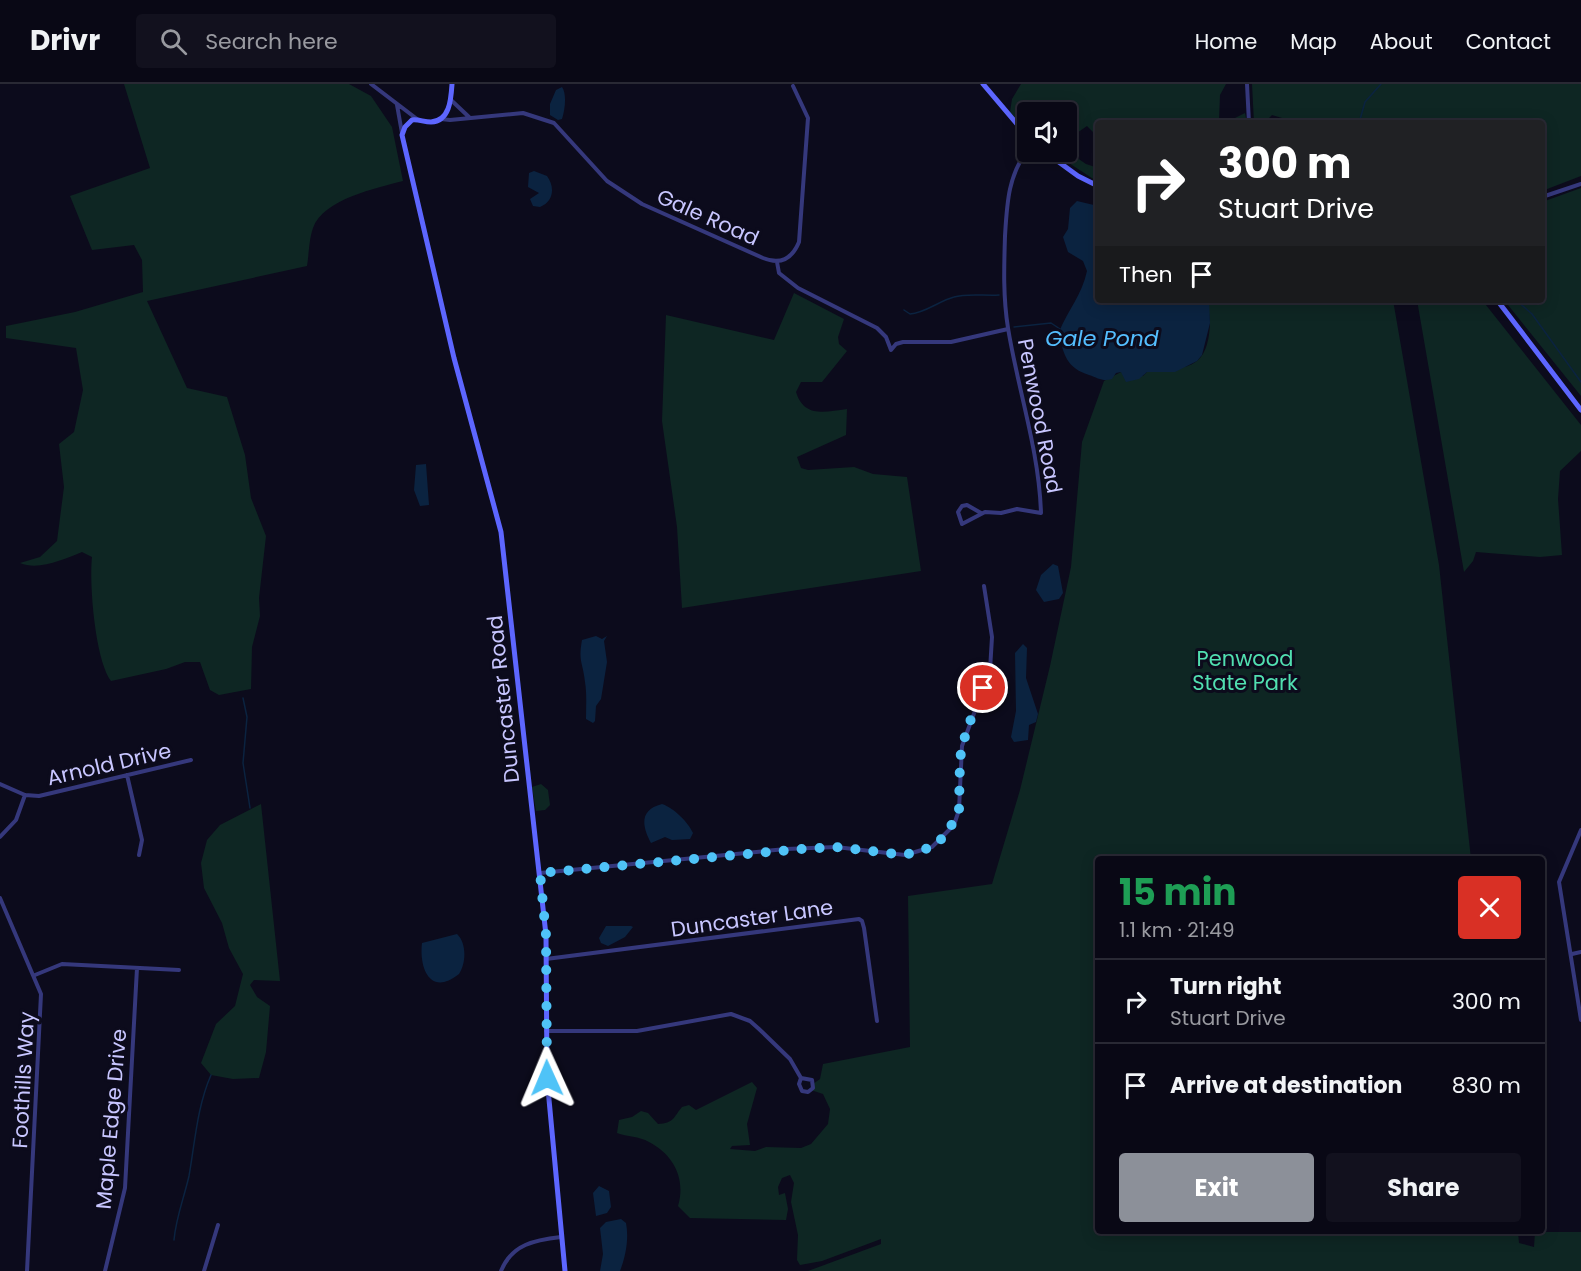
<!DOCTYPE html>
<meta charset="utf-8">
<style>
body{margin:0;font-family:Poppins,sans-serif;background:#12111e;color:#f1f3f6;height:100vh;display:flex;flex-direction:column;font-size:22px;white-space:nowrap}
*{box-sizing:border-box;margin:0}
p{font-size:20px;color:#999aa0}
.icon{flex:none;width:33px;height:33px;fill:none;stroke:currentColor;stroke-width:2;stroke-linecap:round;stroke-linejoin:round}
.map{position:relative;flex:1;overflow:hidden}
.panel{position:absolute;left:1095px;top:772px;width:450px;height:378px;display:flex;flex-direction:column;background:#090815;border-radius:6px;box-shadow:0 3px 15px #0003,0 0 0 2px #292934}
.panel>*{flex:none}
.top-card{position:absolute;left:1095px;top:36px;width:450px;height:183px;border-radius:6px;box-shadow:0 3px 15px #0003,0 0 0 2px #292934;background:#202124;color:#fff;overflow:hidden}
.fabs{position:absolute;left:1017px;top:18px;display:grid;gap:12px}
.fabs a{display:grid;place-items:center;width:60px;height:60px;border-radius:6px;background:#090815;box-shadow:0 3px 15px #0003,0 0 0 2px #292934;font-size:30px}
.pin{position:absolute;display:grid;place-items:center;width:51px;height:51px;color:#fff;margin:-26px;border:3px solid #fff;border-radius:50%;box-shadow:0 2px 6px #0007}
.me{position:absolute;width:66px;margin:-33px;rotate:359deg;stroke-linejoin:round;filter:drop-shadow(0 0 4px #0008)}
.turn{display:flex;align-items:center;gap:21px;height:126px;padding:0 24px;font-size:27px}
.turn .icon{width:78px;height:78px;stroke-width:2.5}
.turn b{display:block;font-size:42px;line-height:51px}
.then{display:flex;align-items:center;height:57px;padding:0 24px;background:#0003;gap:12px;font-size:22px}
.round{display:grid;place-items:center;flex:none;width:63px;height:63px;border-radius:6px;background:#12111e}
.overview{display:flex;align-items:center;justify-content:space-between;height:102px;padding:0 24px}
h1{font-size:36px;font-weight:700;line-height:45px;color:#1e9e55}
.cta{display:flex;gap:12px;margin-top:auto;padding:12px 24px}
.cta a{flex:1;height:69px;border-radius:6px;background:#8c9099;color:#fff;font-size:24px;font-weight:700;line-height:69px;text-align:center}
.cta a+a{background:#12111e;color:#f1f3f6}
ul{padding:0;list-style:none}
li{display:flex;align-items:center;gap:18px;height:84px;padding:0 24px;border-top:2px solid #292934}
li div{flex:1}
li b{display:block;font-size:22px}
li em{font-style:normal}
header{display:flex;align-items:center;gap:36px;box-sizing:border-box;height:84px;padding:0 30px;background:#090815;border-bottom:2px solid #292934}
header strong{font-size:28px}
nav{display:flex;gap:33px;margin-inline-start:auto;font-size:21px}
.search{width:420px;height:54px;background:#12111e;display:flex;align-items:center;gap:15px;box-sizing:border-box;padding:0 21px;border-radius:6px;color:#999aa0;font-size:22px}
.map>svg:first-child{display:block}
.green{fill:#0e2623}
.water{fill:#0b2340}
.lines{fill:none;stroke-linecap:round;stroke-linejoin:round}
.stream{stroke:#0b2340;stroke-width:1.5}
.street{stroke:#35387c;stroke-width:4}
.secondary{stroke:#5d66ff;stroke-width:5}
.route{stroke:#4fc3f7;stroke-width:10;stroke-dasharray:0 18}
.labels{text-anchor:middle;dominant-baseline:central;stroke-width:6;stroke-linejoin:round;paint-order:stroke}
.street-label{font-size:21px;fill:#c8c6ff;stroke:#0c0b1c}
.park-label{font-size:21px;fill:#51dfb0;stroke:#0c0b1c}
.water-label{font-size:22px;font-style:italic;fill:#54beff;stroke:#0c0b1c}
</style>
<header>
<strong>Drivr</strong>
<div class="search"><svg class="icon" aria-label="search" viewBox="0 0 24 24"><circle cx="10" cy="10" r="6"/><path d="M15 15l6 6"/></svg>Search here</div>
<nav><a>Home</a><a>Map</a><a>About</a><a>Contact</a></nav>
</header>
<div class="map">
<svg width="1581" height="1187" viewBox="0 0 1581 1187">
<rect width="100%" height="100%" fill="#0c0b1c"/>
<path class="green" d="M124 0H349L371 12 392 43 403 97C377 104 323 115 313 144 309 155 309 170 307 182L147 217 187 304 227 313 245 371 251 414 266 452 259 514 260 532 252 563 251 605 219 611 210 606 200 578H185L166 585 111 597C95 576 89 499 92 473L82 468C64 475 39 487 20 479L40 473 57 457 64 403 59 360 74 348 83 306 76 264 6 254V242L75 228 143 208 142 176 134 161 92 166 70 112 150 84Z
M1021 0H1226L1220 11 1219 37 1227 38 1245 29 1247 39H1098V53L1087 42 1067 56 1066 28H1028L1027 46 1010 28 1012 15Z
M1252 0H1581V92L1542 107V39H1287L1282 34 1272 31 1264 39H1254Z
M1067 67 1086 80 1098 84V98L1052 68Z
M1581 104V312L1504 216H1542V118Z
M794 209 844 235 838 253 839 260 847 267 822 298H801L796 308C804 334 825 328 847 325L846 351 797 373 801 384 808 386 854 383 873 390 907 393 921 487 682 524 677 443 662 337 666 231 774 256Z
M1209 216H1393L1439 481 1471 775 1098 776V1148H1518L1519 1159 1534 1163 1535 1148H1581V1187H808L881 1160V1155L822 1177 800 1181 797 1176 798 1151 791 1118 794 1099 790 1091 782 1094 778 1103 779 1111 785 1109 788 1125 786 1136 690 1134 678 1122C686 1095 674 1071 649 1058 639 1052 627 1053 617 1049L619 1036 632 1033 641 1027 648 1029 658 1040C674 1039 673 1034 682 1023L689 1021 696 1026 752 998 757 1004 747 1040 750 1061 732 1062 730 1065 755 1067 766 1063 801 1064 811 1060 828 1040 830 1025 823 1010 811 1006 813 1000 820 995 823 980 910 963 908 812 992 800 1020 706 1050 582 1071 483 1082 358 1104 297 1121 288 1143 292 1147 288C1184 283 1208 289 1210 239 1210 231 1207 224 1209 216Z
M1417 216H1482L1581 341V367L1560 387 1558 415 1562 471 1540 473 1476 468 1473 477 1464 488Z
M541 700 548 706 550 721 545 726 536 727 532 703Z
M261 720 280 897 254 896 250 901 257 913 270 922 266 968 259 994 233 995 211 991 201 979 216 940 235 922 243 890 229 864 222 839 204 804 201 779 207 756 220 741Z"/>
<path class="water" d="M562 3C567 10 565 26 562 35L558 36 550 31V20L556 6Z
M534 87 547 92C555 103 554 117 540 123L533 122 530 115 539 109 528 103 529 89Z
M1077 117 1098 122V216H1209L1210 239 1202 271 1197 277 1175 288H1147L1139 295 1126 298 1121 288 1116 289 1112 295C1103 298 1098 294 1089 291 1067 284 1063 271 1059 248 1068 226 1082 211 1087 187L1083 177 1068 168 1063 153 1068 145 1070 124Z
M426 380 429 421 420 422 414 406 416 381Z
M1053 480 1058 482 1063 509 1059 515 1044 518 1036 506 1041 491Z
M596 552 602 555 607 552 604 557 607 578 601 615 596 622 595 637 593 639 586 635C586 623 587 610 585 598 583 578 578 578 582 556Z
M1023 560 1027 564 1026 594 1038 630 1036 638 1029 641 1028 656 1014 658 1011 653 1016 627 1015 569Z
M662 720C674 724 688 738 693 749L690 755 672 756 665 753 651 759C642 742 639 726 662 720Z
M606 842H631L633 843 625 853 608 862 601 859 599 854Z
M457 850C467 859 466 880 459 890 430 913 419 884 422 859Z
M599 1102 609 1107 611 1123 607 1129 596 1132 593 1109Z
M621 1135 626 1139C629 1154 626 1172 620 1187H600L603 1170 600 1144 606 1138Z"/>
<g class="lines">
<path class="stream" d="M1359 39 1365 18 1381 0
M1516 216 1532 230 1581 298
M904 226 910 230C925 229 939 217 954 213 967 209 985 212 999 211
M1014 243 1051 239 1060 245
M243 614 247 633 243 679 250 724
M174 1156C176 1133 184 1114 189 1092 195 1058 197 1023 211 991"/>
<path class="street" d="M371 0 417 35
M1247 0 1249 39
M451 16 469 33
M397 21 402 49
M441 35 450 36 523 29 554 39 607 97 642 120 763 174C780 181 792 175 799 158L808 34 793 2
M1542 113 1581 100
M777 178 779 189 798 204 877 244 886 253 891 266 896 260 903 258H951L1008 245
M981 429 967 421 962 422 958 428 962 440 985 428 1001 429 1017 425 1041 429C1039 366 1018 306 1008 244 1003 213 1004 183 1005 152 1007 119 1008 92 1028 65
M127 691 142 756 139 771
M0 700 25 711 39 712 191 676
M1581 746 1559 798 1581 936
M0 753 16 736 25 711
M540 789 786 765 836 763 905 771 932 763 954 741 959 726 962 662 990 586 992 553 984 502
M0 814 41 910 27 1187
M1572 870 1581 868
M546 875 859 835 862 837 864 844 877 937
M35 891 62 880 179 886
M546 947H637L731 930 750 937 759 945 790 975 801 994 799 1000 802 1007 808 1008 813 1004 812 996 801 994
M105 1187 125 1104 137 884
M204 1187 218 1141
M501 1187C512 1160 535 1156 561 1153"/>
<path class="secondary" d="M452 0C451 15 450 37 431 38 424 38 418 35 412 36L405 43 402 51 454 274 501 448 546 851 547 994 565 1187
M983 0 1028 53
M1045 68 1078 92 1098 102
M1497 216 1581 326"/>
</g>
<g class="lines">
<path class="route" d="M547 994 546 851 540 789 802 765 836 763 905 771 932 763 947 750 959 726 960 674 966 648 983 604"/>
</g>
<g class="labels">
<g class="street-label">
<text transform="translate(708 133) rotate(24)">Gale Road</text>
<text transform="translate(1040 332) rotate(79)">Penwood Road</text>
<text transform="translate(503 615) rotate(-96)">Duncaster Road</text>
<text transform="translate(109 680) rotate(-13)">Arnold Drive</text>
<text transform="translate(752 834) rotate(-8)">Duncaster Lane</text>
<text transform="translate(23 996) rotate(-87)">Foothills Way</text>
<text transform="translate(111 1035) rotate(-85)">Maple Edge Drive</text>
</g>
<g class="park-label">
<text x="1245" y="574">Penwood<tspan x="1245" dy="24">State Park</tspan></text>
</g>
<g class="water-label">
<text x="1102" y="254">Gale Pond</text>
</g>
</g>
</svg>
<div class="fabs">
<a><svg class="icon" aria-label="sound" viewBox="0 0 24 24"><path d="M4 9h4l5-4v14l-5-4H4zM17 9q2 3 0 6"/></svg></a>
</div>
<div class="pin" style="left:983px;top:604px;background:#d93025"><svg class="icon" aria-label="arrive" viewBox="0 0 24 24"><path d="M6 21V4h12l-3 4 3 4H6"/></svg></div>
<svg class="me" style="left:547px;top:994px" viewBox="-20 -20 40 40"><path d="M0-17L14 15 0 8-14 15z" fill="#4fc3f7" stroke="#fff" stroke-width="4"/></svg>
<div class="top-card">
<div class="turn"><svg class="icon" aria-label="right" viewBox="0 0 24 24"><path d="M7 20v-9h11M14 6l5 5-5 5"/></svg><div><b>300 m</b>Stuart Drive</div></div>
<div class="then">Then<svg class="icon" aria-label="arrive" viewBox="0 0 24 24"><path d="M6 21V4h12l-3 4 3 4H6"/></svg></div>
</div>
<section class="panel">
<div class="overview"><div><h1>15 min</h1><p>1.1 km · 21:49</p></div><a class="round" style="background:#d93025;color:#fff"><svg class="icon" aria-label="close" viewBox="0 0 24 24"><path d="M6 6l12 12M18 6L6 18"/></svg></a></div>
<ul>
<li><svg class="icon" aria-label="right" viewBox="0 0 24 24"><path d="M7 20v-9h11M14 6l5 5-5 5"/></svg><div><b>Turn right</b><p>Stuart Drive</p></div><em>300 m</em></li>
<li><svg class="icon" aria-label="arrive" viewBox="0 0 24 24"><path d="M6 21V4h12l-3 4 3 4H6"/></svg><div><b>Arrive at destination</b></div><em>830 m</em></li>
</ul>
<div class="cta"><a>Exit</a><a>Share</a></div>
</section>
</div>
